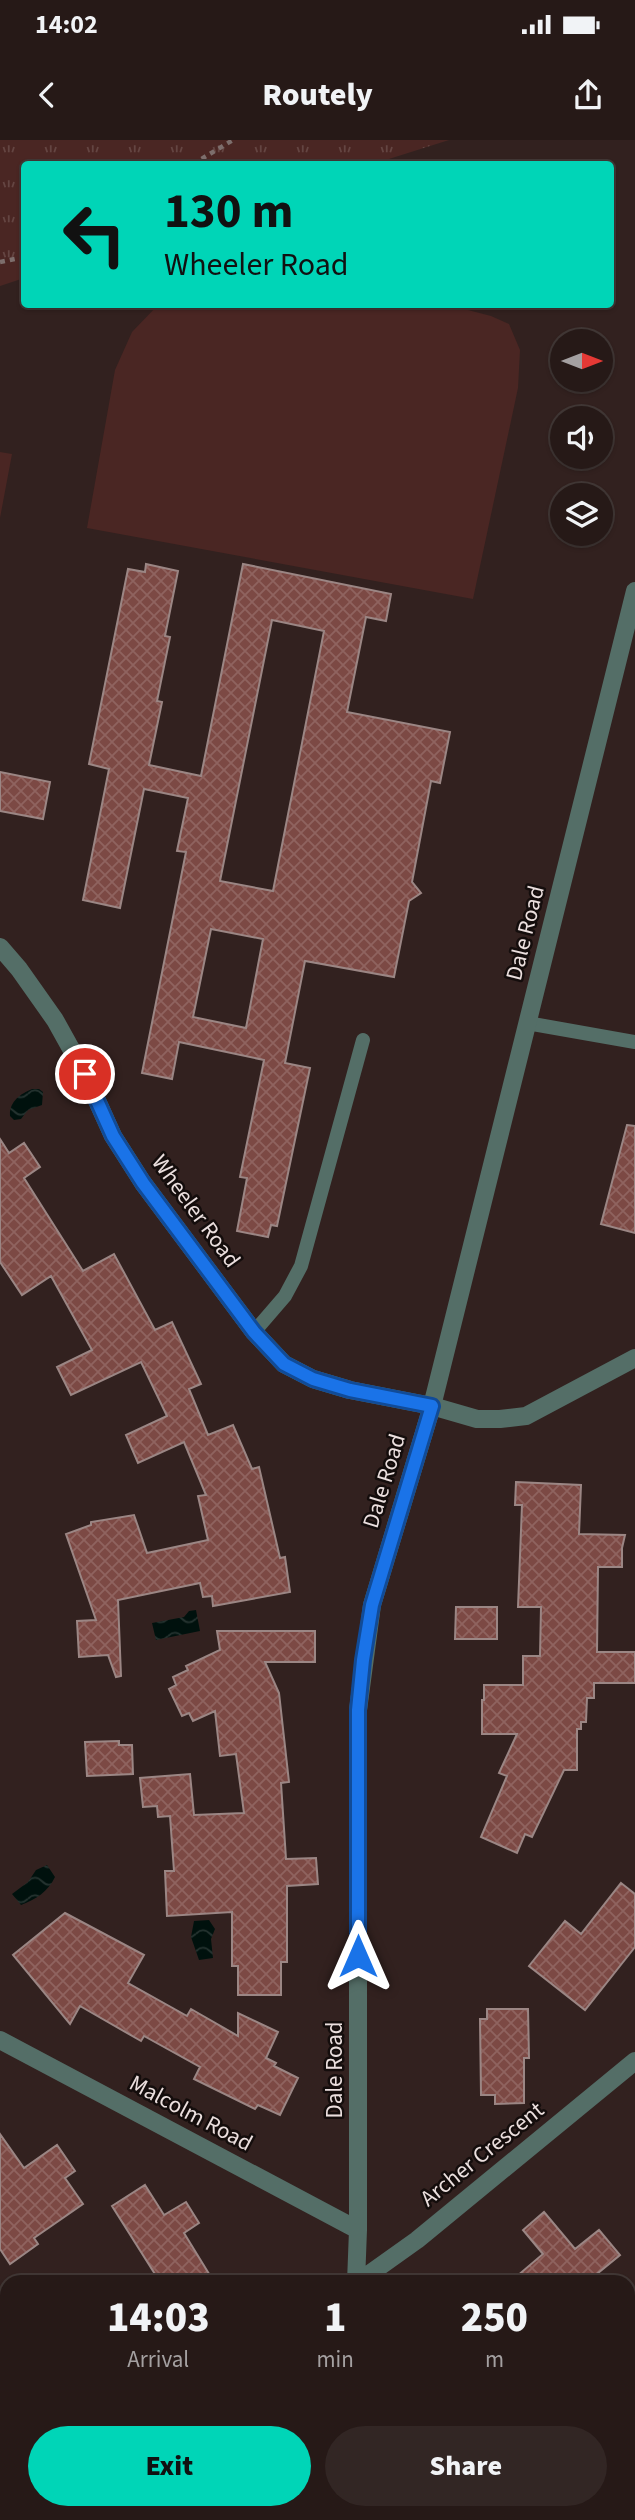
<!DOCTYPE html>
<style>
body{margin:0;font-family:"Source Sans 3",sans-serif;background:#322624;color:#f1f3f6;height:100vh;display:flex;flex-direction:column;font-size:26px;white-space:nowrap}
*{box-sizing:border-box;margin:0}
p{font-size:23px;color:#a4a0a1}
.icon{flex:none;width:38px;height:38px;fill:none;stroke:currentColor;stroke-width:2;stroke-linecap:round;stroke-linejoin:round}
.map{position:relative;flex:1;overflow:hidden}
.side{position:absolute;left:0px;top:2135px;width:635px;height:245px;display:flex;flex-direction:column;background:#261917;border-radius:21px 21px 0 0;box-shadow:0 2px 5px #0004,0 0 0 2px #423836}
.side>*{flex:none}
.guide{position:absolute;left:21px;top:21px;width:593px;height:147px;border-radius:7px;box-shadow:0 2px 5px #0004,0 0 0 2px #423836;background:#00d5b7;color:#111;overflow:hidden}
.needle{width:46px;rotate:90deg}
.buttons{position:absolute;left:550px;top:189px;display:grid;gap:14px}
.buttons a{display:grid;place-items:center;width:63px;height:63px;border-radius:50%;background:#261917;box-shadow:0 2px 5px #0004,0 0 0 2px #423836;font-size:35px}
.pin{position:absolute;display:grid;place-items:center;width:60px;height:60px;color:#fff;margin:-30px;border:4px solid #fff;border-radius:50%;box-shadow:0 2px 7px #0007}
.me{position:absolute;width:77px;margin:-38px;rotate:0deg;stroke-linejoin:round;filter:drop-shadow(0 0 5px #0008)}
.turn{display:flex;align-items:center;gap:24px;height:147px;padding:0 28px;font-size:32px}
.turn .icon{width:91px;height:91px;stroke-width:2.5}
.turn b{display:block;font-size:49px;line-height:60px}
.eta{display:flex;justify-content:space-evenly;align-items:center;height:119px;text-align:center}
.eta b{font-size:42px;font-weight:800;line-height:49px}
.action{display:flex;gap:14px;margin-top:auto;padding:14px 28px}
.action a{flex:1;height:80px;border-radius:42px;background:#00d5b7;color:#111;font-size:28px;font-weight:800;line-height:80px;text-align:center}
.action a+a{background:#322624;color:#f1f3f6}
.status{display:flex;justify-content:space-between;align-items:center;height:49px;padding:0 35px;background:#261917;direction:ltr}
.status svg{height:19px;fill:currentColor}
header{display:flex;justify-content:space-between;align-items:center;height:91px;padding:0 28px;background:#261917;font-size:32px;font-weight:800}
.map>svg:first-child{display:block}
.park{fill:url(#park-tufts)}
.pitch{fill:#4a2623}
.water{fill:url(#water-waves)}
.building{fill:url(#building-cross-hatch);stroke:#9b8684;stroke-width:2;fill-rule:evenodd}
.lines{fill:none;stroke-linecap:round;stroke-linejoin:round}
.path{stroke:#7d6e6c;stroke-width:4.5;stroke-dasharray:5 5;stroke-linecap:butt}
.lane{stroke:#546e67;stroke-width:14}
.street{stroke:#546e67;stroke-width:18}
.route-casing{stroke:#114b97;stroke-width:18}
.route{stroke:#1a73e8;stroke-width:12}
.labels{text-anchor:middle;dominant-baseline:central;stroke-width:5;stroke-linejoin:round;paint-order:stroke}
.street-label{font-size:23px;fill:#ebdfde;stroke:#140d0c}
</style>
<div class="status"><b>14:02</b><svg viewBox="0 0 49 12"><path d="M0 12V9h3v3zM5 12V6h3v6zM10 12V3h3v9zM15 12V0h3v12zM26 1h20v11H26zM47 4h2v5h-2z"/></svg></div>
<header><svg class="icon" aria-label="back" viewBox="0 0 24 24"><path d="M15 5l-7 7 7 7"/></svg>Routely<svg class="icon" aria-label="share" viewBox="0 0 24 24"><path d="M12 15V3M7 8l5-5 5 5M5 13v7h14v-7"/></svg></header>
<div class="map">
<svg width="635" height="2380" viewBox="0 0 635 2380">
<defs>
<pattern id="park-tufts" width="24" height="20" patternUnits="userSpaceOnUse" patternTransform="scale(1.75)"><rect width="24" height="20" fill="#4a2623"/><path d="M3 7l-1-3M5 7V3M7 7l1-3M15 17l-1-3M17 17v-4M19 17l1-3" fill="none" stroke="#644542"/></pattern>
<pattern id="water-waves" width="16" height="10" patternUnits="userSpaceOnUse" patternTransform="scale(1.75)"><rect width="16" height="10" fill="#00110d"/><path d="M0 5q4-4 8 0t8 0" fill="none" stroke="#253330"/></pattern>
<pattern id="building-cross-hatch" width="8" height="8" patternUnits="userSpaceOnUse" patternTransform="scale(1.75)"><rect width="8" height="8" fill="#7c4944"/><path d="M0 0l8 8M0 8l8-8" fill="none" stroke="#8f635f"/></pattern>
</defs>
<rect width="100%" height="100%" fill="#32211f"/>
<path class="park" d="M0 0H449L373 24H24V138L0 146Z"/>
<path class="pitch" d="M445 164 491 176 509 184 520 210 518 248 473 459 87 388 115 230 132 192 158 165Z
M0 312 12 314 0 378Z"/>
<path class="water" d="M32 949H39L43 952 42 965 28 970 21 979 14 980 10 976C9 962 20 954 32 949Z
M196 1470 200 1491 156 1500 152 1483 184 1477 189 1471Z
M47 1725 55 1737C48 1752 36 1759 21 1765L12 1754 28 1742 36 1730Z
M209 1780 215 1789 211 1799 213 1818 199 1820 191 1797 194 1781Z"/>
<path class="building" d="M146 424 178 431 165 496 170 497 157 561 162 562 149 625 201 636 243 424 391 454 386 481 366 477 347 572 450 592 440 643 431 641 412 742 421 753 409 761 394 837 305 821 285 923 310 928 277 1086 271 1085 268 1097 237 1091 247 1038 240 1037 264 920 179 902 172 939 142 933 186 712 177 711 188 658 144 649 120 768 83 760 109 629 89 624 128 429 145 432ZM272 480 324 491 273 751 220 741ZM211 789 263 799 246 888 193 877Z
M0 632 50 642 43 679 0 671Z
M627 985 635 986V1093L601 1084Z
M0 999 9 1013 24 1003 40 1027 24 1038 83 1131 114 1114 155 1190 172 1182 201 1244 189 1249 208 1295 233 1285 252 1329 259 1327 280 1418 285 1417 290 1452 213 1466 212 1456 203 1457 200 1443 118 1460 121 1536 116 1537 108 1515 79 1517 77 1481 96 1480 66 1394 91 1385V1382L134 1375 147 1413 208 1400 198 1356 206 1355 184 1302 138 1323 126 1295 167 1276 141 1222 71 1255 57 1227 92 1210 51 1136 22 1155 0 1122Z
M516 1342 581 1345 579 1394 625 1395 622 1408V1427H598L597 1512H635V1543H594V1558H587L586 1582H581V1589H577V1630H564L532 1697 525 1694 517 1713 481 1697 507 1636 499 1633 517 1594H482V1560H484V1545H523V1516H540L541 1467H518L522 1365H515Z
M456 1467H497V1499H455Z
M217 1491H315V1522H265L279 1553 289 1642 281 1643 286 1719 316 1718 318 1744 287 1746V1822H281V1855H238V1826H232V1772L167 1776 165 1731H174L170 1676 158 1677 157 1666 143 1667 140 1638 190 1634 194 1675 244 1673 236 1614 220 1616 215 1571 193 1581 189 1573 182 1576 169 1549 176 1545 173 1537 188 1530 186 1526 220 1510Z
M119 1601V1605H132L133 1634 87 1636 85 1602Z
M621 1743 635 1754V1807L585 1870 529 1826 565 1781 581 1794Z
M65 1773 144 1815 128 1843 187 1876 191 1869 238 1896V1873L278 1892 266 1918 276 1923 274 1926 298 1938 280 1975 258 1965 255 1969 194 1939 200 1927 144 1896 141 1901 80 1866 70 1884 13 1815Z
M487 1869H528L529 1918H524V1963L495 1964V1955H481L480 1879H487Z
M0 1994 24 2028 57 2005 75 2031 65 2038 83 2064 34 2098 38 2104 10 2124 0 2109Z
M145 2045 164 2075 186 2062 199 2083 184 2093 214 2142H160L112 2066Z
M544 2072 575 2109 599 2090 620 2115 587 2142H510L543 2114 523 2090Z"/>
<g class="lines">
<path class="path" d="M193 24 233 0
M0 122 24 117"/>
<path class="lane" d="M527 883 635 902
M254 1192 285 1156 301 1126 363 900"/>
<path class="street" d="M0 807 19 829 55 880 85 934 113 996 143 1043 254 1192 284 1224 313 1239 350 1250 432 1266 477 1279H500L526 1276 635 1218
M0 1900 358 2090
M356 2142 358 2090V1570L372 1465 432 1266 635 451
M358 2142 417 2100 635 1921
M358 2373V2380"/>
</g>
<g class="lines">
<g class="route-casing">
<path id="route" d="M85 934 113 996 143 1043 254 1192 284 1224 313 1239 350 1250 432 1266 372 1465 363 1520 358 1570V1816"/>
</g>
<use href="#route" class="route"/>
</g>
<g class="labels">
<g class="street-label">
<text transform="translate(525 793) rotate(-76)">Dale Road</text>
<text transform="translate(196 1071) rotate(54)">Wheeler Road</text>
<text transform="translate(384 1341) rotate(-73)">Dale Road</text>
<text transform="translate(334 1930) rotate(-90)">Dale Road</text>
<text transform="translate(191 1973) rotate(28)">Malcolm Road</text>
<text transform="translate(482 2014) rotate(-39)">Archer Crescent</text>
</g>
</g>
</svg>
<div class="buttons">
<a><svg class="needle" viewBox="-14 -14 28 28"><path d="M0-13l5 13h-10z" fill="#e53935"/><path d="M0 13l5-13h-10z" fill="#a4a0a1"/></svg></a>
<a><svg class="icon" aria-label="sound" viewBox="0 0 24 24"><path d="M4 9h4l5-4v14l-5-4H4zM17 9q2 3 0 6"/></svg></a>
<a><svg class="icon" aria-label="layers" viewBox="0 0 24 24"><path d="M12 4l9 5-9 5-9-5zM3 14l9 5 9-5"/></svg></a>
</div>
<div class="pin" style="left:85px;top:934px;background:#d93025"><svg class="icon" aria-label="arrive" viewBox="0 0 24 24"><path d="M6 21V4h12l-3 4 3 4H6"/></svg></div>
<svg class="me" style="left:358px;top:1816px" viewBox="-20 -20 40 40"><path d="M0-17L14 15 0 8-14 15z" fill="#1a73e8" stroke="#fff" stroke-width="4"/></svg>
<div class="guide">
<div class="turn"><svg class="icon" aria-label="left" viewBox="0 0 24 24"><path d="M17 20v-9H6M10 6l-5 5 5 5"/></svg><div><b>130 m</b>Wheeler Road</div></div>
</div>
<section class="side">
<div class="eta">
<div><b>14:03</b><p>Arrival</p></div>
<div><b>1</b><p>min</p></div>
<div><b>250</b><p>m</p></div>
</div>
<div class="action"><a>Exit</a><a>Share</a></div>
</section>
</div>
